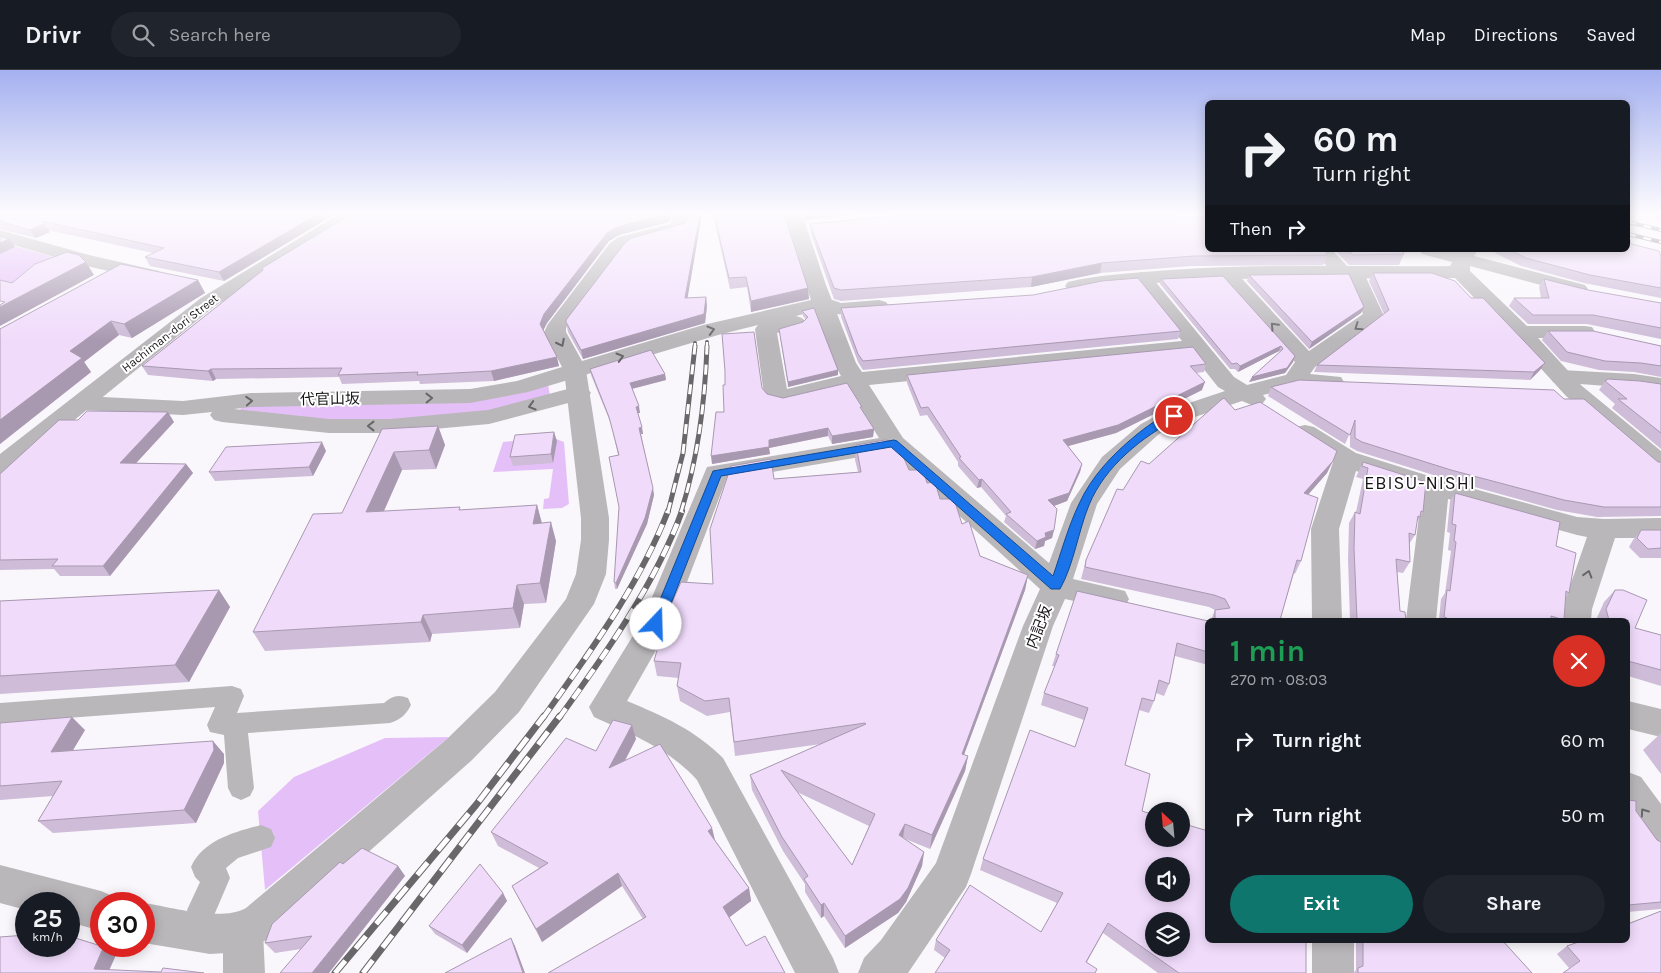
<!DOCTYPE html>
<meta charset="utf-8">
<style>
body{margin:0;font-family:Karla,"Noto Sans JP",sans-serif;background:#20242c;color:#f1f3f6;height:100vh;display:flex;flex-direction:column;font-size:19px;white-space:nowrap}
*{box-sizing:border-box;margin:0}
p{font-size:16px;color:#9ea1a6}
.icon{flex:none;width:28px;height:28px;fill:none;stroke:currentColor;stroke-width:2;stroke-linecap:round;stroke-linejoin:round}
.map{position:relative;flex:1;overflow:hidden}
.details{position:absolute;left:1205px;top:548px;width:425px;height:325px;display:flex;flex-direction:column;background:#171b24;border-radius:8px;box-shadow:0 2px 12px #0003}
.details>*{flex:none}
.banner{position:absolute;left:1205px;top:30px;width:425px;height:152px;border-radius:8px;box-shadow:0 2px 12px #0003;background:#171b24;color:#f1f3f6;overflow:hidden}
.needle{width:32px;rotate:334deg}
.fabs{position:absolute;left:1145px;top:732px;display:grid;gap:10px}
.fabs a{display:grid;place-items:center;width:45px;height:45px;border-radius:50%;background:#171b24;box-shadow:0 2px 12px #0003;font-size:25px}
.speed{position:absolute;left:15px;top:822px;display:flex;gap:10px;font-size:25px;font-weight:700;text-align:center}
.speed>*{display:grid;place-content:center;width:65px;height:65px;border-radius:50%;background:#171b24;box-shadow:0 2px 12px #0003;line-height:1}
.speed small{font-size:12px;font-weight:400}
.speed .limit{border:8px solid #d22;background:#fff;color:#111}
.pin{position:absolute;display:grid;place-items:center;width:42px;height:42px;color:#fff;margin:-21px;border:2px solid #fff;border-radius:50%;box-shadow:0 1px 5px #0007}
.me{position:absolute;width:55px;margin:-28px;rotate:21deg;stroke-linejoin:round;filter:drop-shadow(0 0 4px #0008)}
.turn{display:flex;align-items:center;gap:18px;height:105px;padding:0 25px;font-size:22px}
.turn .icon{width:65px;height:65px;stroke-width:2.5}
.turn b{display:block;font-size:35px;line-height:42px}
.then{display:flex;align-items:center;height:48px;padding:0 25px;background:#0003;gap:10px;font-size:19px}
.round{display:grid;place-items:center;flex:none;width:52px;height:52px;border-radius:26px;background:#20242c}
.head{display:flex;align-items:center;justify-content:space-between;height:85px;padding:0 25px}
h1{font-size:30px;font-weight:700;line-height:38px;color:#1e9e55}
.action{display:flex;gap:10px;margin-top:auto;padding:10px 25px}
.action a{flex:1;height:58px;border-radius:30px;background:#0f766e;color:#fff;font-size:20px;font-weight:700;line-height:58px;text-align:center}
.action a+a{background:#20242c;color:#f1f3f6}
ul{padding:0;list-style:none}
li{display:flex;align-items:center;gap:15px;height:75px;padding:0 25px}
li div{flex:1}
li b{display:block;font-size:19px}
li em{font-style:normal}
header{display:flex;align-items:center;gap:30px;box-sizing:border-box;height:70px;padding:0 25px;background:#171b24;border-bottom:1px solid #363941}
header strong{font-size:24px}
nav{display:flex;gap:28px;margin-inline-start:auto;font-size:18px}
.search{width:350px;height:45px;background:#20242c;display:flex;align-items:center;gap:12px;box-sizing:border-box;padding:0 18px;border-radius:28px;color:#9ea1a6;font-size:19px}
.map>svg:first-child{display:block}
.green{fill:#e5c0f8}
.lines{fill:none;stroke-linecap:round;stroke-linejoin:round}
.pedestrian{fill:#b9b7ba;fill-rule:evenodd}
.minor{fill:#b9b7ba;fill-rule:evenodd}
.tertiary{fill:#b9b7ba;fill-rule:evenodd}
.rail-far3-casing{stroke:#69676a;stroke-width:4}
.rail-far2-casing{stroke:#69676a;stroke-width:5}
.rail-far1-casing{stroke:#69676a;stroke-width:6}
.rail-casing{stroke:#69676a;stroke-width:7}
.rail-far3{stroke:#fff;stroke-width:2.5;stroke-dasharray:8;stroke-linecap:butt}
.rail-far2{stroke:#fff;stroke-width:3;stroke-dasharray:10;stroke-linecap:butt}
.rail-far1{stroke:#fff;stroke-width:4.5;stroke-dasharray:12;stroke-linecap:butt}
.rail{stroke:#fff;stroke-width:5;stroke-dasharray:16;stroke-linecap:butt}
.wall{fill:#cebcd8;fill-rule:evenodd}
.shaded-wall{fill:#a899b0}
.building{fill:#f0dbfb;stroke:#a899b0;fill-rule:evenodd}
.oneway{stroke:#686668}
.route{fill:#1a73e8;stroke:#114b97}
.labels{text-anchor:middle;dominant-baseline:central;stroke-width:4;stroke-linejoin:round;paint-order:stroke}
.far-street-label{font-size:12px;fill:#171517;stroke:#fff}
.street-label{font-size:15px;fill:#171517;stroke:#fff}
.quarter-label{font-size:18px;letter-spacing:1px;fill:#171517;stroke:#fff}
</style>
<header>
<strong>Drivr</strong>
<div class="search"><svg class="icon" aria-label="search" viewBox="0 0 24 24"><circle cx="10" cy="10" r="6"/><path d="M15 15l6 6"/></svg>Search here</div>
<nav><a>Map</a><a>Directions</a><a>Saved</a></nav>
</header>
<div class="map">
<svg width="1661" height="903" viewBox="0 0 1661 903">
<rect width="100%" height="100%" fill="#faf7fc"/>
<path class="green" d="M0 172 67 191 0 224Z
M548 314 550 326 504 339 400 351 320 350 238 342 245 334Z
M551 367 564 372 569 434 562 438 543 439 544 429 549 428 553 399 493 402 503 372Z
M449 667 265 820 258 741 294 707 385 668Z"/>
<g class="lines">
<path class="pedestrian" d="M232 616 241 619 244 626 237 643 384 633C392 626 398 624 408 628L411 635C406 645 400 650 390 653L248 663 254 718 250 726 241 730 232 726 228 718 224 665 210 662 207 655 215 637 0 653V633Z
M261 755 271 759 275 768 271 777 238 788 226 798 230 808 212 850 202 855 192 850 187 840 200 812 195 807 191 797C203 770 235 762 261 755Z"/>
<path class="minor" d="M674 144H692L684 161 631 175 624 181 566 258V262L582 291 703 255 811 230 784 144H802L826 215 856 293 862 302 1182 271 1132 208 1135 204 1142 202 1149 204 1234 307 1247 315 1286 305 1295 292 1216 203 1219 199 1226 197 1233 199 1309 281 1363 244 1347 208 1336 207 1313 180H1332L1350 199 1355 197 1362 199 1384 246 1381 250 1315 297 1310 304 1341 307 1344 312 1341 317 1333 319 1294 317 1263 325 1266 329 1262 334 1254 336 1242 331 1183 351 1159 364 1120 399 1097 434 1073 509 1125 521 1129 529 1125 537 1114 540 1065 529 1053 556 971 804 966 817 908 903H858L864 888 881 870 936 793 1023 556 1040 519 889 382 726 410 671 554 627 631C663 646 695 660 723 688L833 888 839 903H795L697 710C669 679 632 664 594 647L589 637 642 551 707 397 879 368 848 318 783 334 768 330 764 325 755 259 758 255 718 265 528 322 470 333 251 337 234 339 329 349H390L488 340 579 316 587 318 591 323 587 328 489 354 390 363H329L222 352 214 350 210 345 212 342 183 345 82 340 74 338 70 333 74 328 82 326 183 331 251 323 470 319 517 311 562 297 544 262 548 254 610 173 619 167 670 154ZM815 241 834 293 841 306 787 319 777 263 802 256 806 252 802 248 796 246ZM1191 283 1218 317 1225 321 1165 341 1141 354 1102 387 1071 433 1049 493 903 368 869 315Z
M1520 256H1584L1592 257 1595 262 1592 267 1584 268H1520L1512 267 1509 262 1512 257Z
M1561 300 1634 304 1661 308V322L1634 318 1553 312 1550 307 1553 302Z
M1305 355 1314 357 1356 383 1445 411 1577 447 1604 449 1661 448V468H1615L1592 539 1591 550H1561L1562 539 1587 467 1577 465 1448 429 1436 550H1406L1422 422 1356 401 1339 459 1342 550H1312L1311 459 1333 392 1296 367 1293 362 1296 357Z
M1628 631 1661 639V667L1628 659Z
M1628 702 1641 707 1661 734V783L1648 777 1628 748Z
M243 842 257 848 263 862 265 903H223V862L229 848Z
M1312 870H1354V903H1312Z"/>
<path class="tertiary" d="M339 144H360L358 148 215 236 9 403 0 405V384L201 228Z
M0 160 89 185 159 201 162 205 159 209 152 211 78 194 0 171Z
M1420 180 1458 182 1459 180H1478L1474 186 1585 215 1588 219 1585 223 1578 225 1470 196V201L1528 257 1582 316 1661 381V402L1652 400 1566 326 1512 267 1455 208 1210 209 1114 216 1075 222 1068 220 1065 216 1068 212C1101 204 1136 203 1170 200 1263 193 1357 197 1450 196L1452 192 1422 184Z
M824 227 841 233 879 230 886 232 889 236 886 240C868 245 826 250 814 233L817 229Z
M575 293 583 295 586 300 609 448V470L606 504 594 534 519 642 472 690 274 866 243 882 210 884 144 873V834H141L144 833C171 837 221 852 246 838L448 668 495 622 566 529 576 504 581 470V448L564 300 567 295Z
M0 795 101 821 115 827 118 834H101V861L69 852V834H26V840L0 833Z"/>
<g class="rail-far3-casing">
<path id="rail-far3" d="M1628 152 1661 160
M1628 164 1661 172
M695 277V273
M707 277V272"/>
</g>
<g class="rail-far2-casing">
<path id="rail-far2" d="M668 442 683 383 695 276
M681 442C698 388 705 333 707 276"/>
</g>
<g class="rail-far1-casing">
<path id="rail-far1" d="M543 648C589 583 639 516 668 441
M559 648C604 586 656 513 682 441"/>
</g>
<g class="rail-casing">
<path id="rail" d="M335 903 476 735 544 646
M363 903 560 646"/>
</g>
<use href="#rail-far3" class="rail-far3"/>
<use href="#rail-far2" class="rail-far2"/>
<use href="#rail-far1" class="rail-far1"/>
<use href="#rail" class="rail"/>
</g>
<path class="wall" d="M0 144H335L224 211 150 196 145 187 153 183 48 160 50 162 36 168 0 159Z
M351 144 669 152 619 165 609 171 547 253 543 260 559 296 494 311 420 314 419 311 342 314 339 307 216 309 213 311 148 305 142 296Z
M689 144H702L687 228 706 227 707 236 705 253 583 289 568 262 566 252 685 153Z
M713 144H784L808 218 809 229 751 242 747 217 730 219Z
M1654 144H1661V150L1656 149Z
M810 154 1328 185 1323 195 1191 196 1100 203 1031 217 841 231 834 229 811 164Z
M1631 174 1661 186V228L1584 213 1521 196 1495 183 1497 180H1628Z
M1335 180H1402L1404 184 1399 195H1349Z
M1373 203 1471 228 1545 293 1540 300 1530 310 1314 302 1317 295 1384 244 1369 211Z
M1249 205 1361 243 1309 279 1247 211Z
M1223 206 1295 286 1293 292 1285 303 1249 312 1280 282 1279 281 1238 302 1235 299H1230L1160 214 1161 209Z
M1544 209 1588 220 1661 233V269L1587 254H1528L1509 236 1514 228H1541L1539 217Z
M198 210 205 223 132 268 119 265 84 292 91 302 0 374V259Z
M814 238 838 300V305L788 317 779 259 803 252 806 250 803 246 802 241Z
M841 238 1181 261 1178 269 863 300 858 292 841 247Z
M1548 261 1661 276V307L1634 302 1599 300 1561 291 1542 270Z
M1206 294 1204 302 1196 303 1202 320 1116 363 1068 376 1082 394 1080 402 1067 431 1054 436V460L1052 468 1045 471 1044 476 1035 479 1004 452 1006 446 981 417 977 418 958 396V392L927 345 920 346 907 313V305Z
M590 299 665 304 666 310 632 319 640 343H638L643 364H641L654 425 647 454 617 519H615L614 512 619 437 618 385 611 354 591 305Z
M1605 311 1661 314V379L1612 338 1615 334 1599 320Z
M725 315 762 318 767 324 783 328 862 337V340L874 359 873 367 832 374 828 366 769 378 770 384 712 394 724 342Z
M1271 317 1564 329 1658 392H1661V446L1597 447 1557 440 1446 409 1357 381 1350 377V363L1345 374 1268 326Z
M1235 340 1327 403 1308 425 1301 491 1295 504 1294 503 1280 550H1211L1215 540 1209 537 1081 509 1086 490 1123 420 1149 394Z
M174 352 136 393 186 394 193 403 110 506H60L54 499 0 500V404Z
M438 356 445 375 436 399 402 400 384 441 461 440 537 435 542 453 556 471 546 533 524 534 520 558 432 564 430 572 265 581 253 562 342 443 382 359Z
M557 371 553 393 513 396 510 387Z
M856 375 909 400 927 413 940 429 962 454 980 486 1028 505 1025 520 964 685 968 686 965 701 930 779 903 768 924 782 922 796 906 832 898 843 845 878 824 846 821 848 805 822V814L783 781 752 720 750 705 821 674 735 686 730 642 707 646 680 631 677 616 679 608 657 606 654 591 713 514 774 409 858 402 855 390ZM797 722 869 756 852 795Z
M326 381 313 406 215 411 209 402Z
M1363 392 1423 442 1417 452 1415 465 1409 474 1410 492 1403 503 1397 502 1400 541 1406 550H1350L1348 489 1349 453 1355 442H1356L1363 409 1356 407Z
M1455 423 1556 476 1569 523 1566 527 1564 550H1439L1441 529 1445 523 1451 481 1448 480 1450 463 1447 462 1450 431Z
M1641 460H1661V488H1640L1629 477 1633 470Z
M219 520 230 537 189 612 0 624V531Z
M1615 520 1635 558 1661 565V616L1628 606V550H1596L1604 532Z
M1208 551V595L1175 586 1169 614 1164 626 1156 623 1154 631 1149 643 1139 640 1125 695 1142 741 1306 903H1158L1103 863 1087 892 945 888 934 880 936 870 1041 862 1057 833 980 800 983 789 1075 677 1084 650 1041 635 1044 623 1055 596H1052L1056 584Z
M0 653 85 660 73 680 224 684V693L196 753 53 763 38 751 53 726 0 730Z
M1661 663V704L1643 680Z
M636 669 625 691 712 758 715 770 749 818 751 831 729 847 746 876 785 903 643 849 622 816 542 872 512 816 539 798 498 776 491 762 596 681Z
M1628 730 1657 770 1661 772V839L1628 842Z
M343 794 398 796 405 806 301 879 275 883 265 873Z
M503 823 507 831 467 883 435 864 429 856Z
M1661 841 1569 898 1557 884 1567 876Z
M1356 870H1502L1532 903H1353L1356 900Z"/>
<path class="shaded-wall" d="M318 144H335L224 211 219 202Z
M666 144H673L669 152 619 165 609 171 547 253 542 263 540 254 544 244 607 163 617 157Z
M700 144H702L686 237 685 228Z
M805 144H863L805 150Z
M44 154 50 162 36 168 30 160Z
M9 169 15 177 0 184V173Z
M86 192 94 205 0 256V237Z
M1102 193 1100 203 1031 217 1032 207Z
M198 210 205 223 132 268 124 254Z
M808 218 809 229 751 242V231Z
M706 227 707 236 705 253 583 289 581 280Z
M1364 237 1361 243 1309 279 1312 272Z
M111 251 119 265 84 292 91 302 0 374V350L70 281Z
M1281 276 1279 281 1238 302 1240 296Z
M1295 286 1293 292 1285 303 1249 312 1252 307Z
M557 287 559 296 494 311 491 301Z
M1545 293 1540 300 1530 310 1534 302Z
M211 299 216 309 213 311 208 301Z
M838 300V305L788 317V312Z
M665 304 666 310 631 319 630 313Z
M1205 312 1202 320 1116 363 1061 378 1063 370Z
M639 336 640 343H637L636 337Z
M168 342 174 352 127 403 120 393Z
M438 356 445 375 436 399 429 380Z
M642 357 643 364H641L639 358Z
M828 358V366L769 378 770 384 712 394 711 386 769 370Z
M874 359 873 367 832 374V366Z
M554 362 557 371 553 393 551 384Z
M322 372 326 381 313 406 309 397Z
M394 382 402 400 375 461 366 442Z
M1333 391 1327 403 1298 436 1304 423Z
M186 394 193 403 110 506 103 496Z
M1082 394 1080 402 1067 431 1046 439 1048 430Z
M982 409 981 417 977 418 979 410Z
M653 418 654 425 647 454 617 519 616 513Z
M537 435 542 454H533Z
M551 452 556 471 546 533 540 513Z
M1054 460 1052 468 1045 471 1044 476 1035 479 1037 471 1045 463Z
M1028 505 1025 520 959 698 962 684Z
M517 515 524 534 520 558 513 538Z
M219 520 230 537 189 612 175 595Z
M423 545 432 564 430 572 421 552Z
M72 647 85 660 64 695 51 682Z
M632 655 636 669 613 713 609 698Z
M213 671 224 684V693L196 753 184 740Z
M968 686 965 701 930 779 932 765Z
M905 754 903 768 899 765Z
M712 758 715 771 708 761Z
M924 782 922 796 906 832 898 843 845 878V866Z
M398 796 405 806 329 903H312Z
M618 803 622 816 542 872 536 859Z
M749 818 751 831 726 850 723 837Z
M503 823 507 831 467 883 462 875Z
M824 833V846L821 848V835Z
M511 868 515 876 525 903H523Z
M104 876 116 885 108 903 94 899Z"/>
<path class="building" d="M0 144H318L219 202 145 187 164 178 42 151 44 154 30 160 0 151Z
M351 144H666L617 157 607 163 544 244 540 254 557 287 491 301 417 305 418 302 338 305 342 298 211 299 208 301 142 296 263 200 262 198Z
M689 144H700L685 228 706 227 704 244 581 280 566 252V250L624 174 631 168 685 153Z
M714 144H784L808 218 751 231 746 207 729 208Z
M913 144H1156L1159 145 1208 148V180H1323L1328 185 1194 186 1102 193 1032 207 841 220 834 218 810 154Z
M0 166 9 169 0 173Z
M1628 170H1630L1631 174 1659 181 1661 186V218L1590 205 1526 188 1510 180H1628Z
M1349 180H1402L1404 184 1353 185Z
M67 182 79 185 86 192 0 237V235L5 232 0 231V210L12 213 35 194Z
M121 194 198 210 124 254 111 251 70 281 82 288 0 350V259Z
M1373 203H1432L1455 211 1471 228H1483L1545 293 1534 302 1317 295 1389 240Z
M1349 204 1364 237 1312 272 1249 205Z
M1223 206 1295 286 1287 298 1252 307 1283 279 1281 276 1240 296 1237 293 1232 294 1161 209Z
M1138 208 1181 261 863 291 858 284 841 238 1033 225 1102 211Z
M1544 209 1588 220 1661 233V258L1593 245H1533L1514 228H1549Z
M814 238 838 300 788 312 779 259 803 252 808 247 802 241Z
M1548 261H1593L1661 276V296L1641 293 1605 291 1567 282Z
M754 262 762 318 767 324 783 328 847 313 862 337H860L874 359 832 366 828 358 769 370V377L711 386 716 342H724L723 315H725V301L722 264Z
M1193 277 1206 294 1190 296 1205 312 1118 355 1063 370 1082 394 1069 423 1048 430 1057 439 1054 460 1045 463 1046 467 1037 471 1006 444 1011 442 982 409 979 410 959 388 961 387 928 337 921 338 907 305Z
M651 280 665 304 630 313 639 336 636 337 642 357 639 358 653 418 645 448 616 513 614 512 619 437 609 387 619 385 609 347 590 299Z
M1608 309 1640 311 1661 314V363L1618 329H1627L1605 311Z
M1299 310 1554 320 1564 329H1584L1658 392H1661V437H1604L1564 430 1451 400 1362 372 1355 368V350L1350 365 1271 317Z
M1224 328 1235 340 1260 332 1337 381 1333 391 1304 423 1318 428 1301 491 1297 490 1280 550H1215V540L1230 538 1225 529 1214 525 1085 497 1086 490 1117 419 1123 420 1141 391 1149 394 1221 330Z
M87 341 168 342 120 393 186 394 103 496H52L58 489 0 490V404L59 350H78Z
M438 356 429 380 394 382 366 442 460 437 459 440 537 435 533 454 551 452 540 513 517 515 513 538 423 545 421 552 253 562 313 444 342 443 382 359Z
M554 362 551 384 510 387 515 365Z
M885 370 891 371 900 379 909 400H923L927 413 935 412 940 429H954L962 454 969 451 980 486 1028 505 962 684 968 686 932 765 905 754 899 765 924 782 908 818 900 829 845 866 824 833 821 835 804 809 808 806 782 767 750 705 866 654 865 653 734 672 729 628 705 631 677 616 681 593 654 591 667 544 681 512 713 514 710 459 731 396 771 389 774 409 861 402 856 375ZM781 700 875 744 852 795Z
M322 372 309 397 209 402 226 377Z
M1363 392 1426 412 1423 442 1421 441 1420 447 1418 446 1415 465 1409 463 1410 492 1396 489 1400 541 1405 542 1406 550H1357L1354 478 1355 442 1360 444 1368 398 1362 396Z
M1455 423 1560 452 1556 476 1576 483 1569 523 1566 521 1564 550 1551 546V550H1447V548L1444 547 1447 520 1450 521 1456 472 1454 471 1456 455 1452 454Z
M1641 460H1661V478L1648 479 1637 468Z
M219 520 175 595 0 606V531Z
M1615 520H1623L1647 530 1635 558 1661 565V600L1628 591V550H1609L1606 539Z
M1077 521 1208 551V582L1177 573 1169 614 1159 610 1154 631 1142 628 1125 695 1150 704 1142 741 1154 745V769H1181V753L1208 761V870H1306V903H1179L1108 853 1086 892 1097 899 1095 903H935L950 880 936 870 970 815 1041 862 1063 823 983 789 1030 660 1075 677 1088 638 1044 623 1059 585 1056 584ZM1154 796H1181V824H1154ZM1154 851H1181V879H1154Z
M72 647 51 682 213 671 214 680 184 740 38 751 62 711 0 716V653Z
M613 650 632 655 609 698 660 674 712 758 708 761 749 818 723 837 746 876 765 866 785 903H548L646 847 618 803 536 859 512 816 548 793 491 762 566 668 596 681Z
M1628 730 1636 731V741L1657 770 1661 772V832L1628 835Z
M362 778 398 796 312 903H280L312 866 265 873 272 854 340 792 343 794Z
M480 794 503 823 462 875 429 856Z
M1661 841V903H1563L1580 891 1567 876 1584 870H1628V854Z
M26 865V876H69V866L101 876H104L94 899 161 902 163 898 204 903H0V867Z
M511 868 523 903H445Z
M1363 870H1502L1532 903H1358V898L1363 896Z"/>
<defs><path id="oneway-chevron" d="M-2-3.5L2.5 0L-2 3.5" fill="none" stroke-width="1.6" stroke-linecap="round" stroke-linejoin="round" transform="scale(1.25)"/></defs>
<g class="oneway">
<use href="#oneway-chevron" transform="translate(1274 256) rotate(-133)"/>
<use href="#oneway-chevron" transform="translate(1358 257) rotate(145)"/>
<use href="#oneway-chevron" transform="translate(711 260) rotate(-16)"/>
<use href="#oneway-chevron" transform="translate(561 273) rotate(63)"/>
<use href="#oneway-chevron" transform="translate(620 287) rotate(-16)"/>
<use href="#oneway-chevron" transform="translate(429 328) rotate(-1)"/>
<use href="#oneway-chevron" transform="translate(249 331) rotate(-4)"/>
<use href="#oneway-chevron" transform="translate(532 336) rotate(164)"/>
<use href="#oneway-chevron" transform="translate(371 356) rotate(-180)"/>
<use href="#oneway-chevron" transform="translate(1588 504) rotate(-73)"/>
<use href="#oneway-chevron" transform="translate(1644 742) rotate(-125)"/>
</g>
<linearGradient id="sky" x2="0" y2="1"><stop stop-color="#a5b1f0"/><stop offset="0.53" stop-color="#fdfbfe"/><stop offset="1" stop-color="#fdfbfe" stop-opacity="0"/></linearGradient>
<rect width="1661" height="271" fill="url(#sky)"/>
<path class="route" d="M1174 343 1179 346 1178 348C1142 367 1105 396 1089 435 1078 462 1074 494 1060 519H1051L891 377 721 406 663 554 661 558H652L650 554 713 401 894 370 897 371 1053 506C1061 483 1068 457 1079 434 1091 407 1112 385 1135 366 1146 357 1160 346 1174 343Z"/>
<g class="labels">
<g class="far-street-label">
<text transform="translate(170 263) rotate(-38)">Hachiman-dori Street</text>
</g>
<g class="street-label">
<text transform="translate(330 329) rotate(-1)">代官山坂</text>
<text transform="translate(1039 557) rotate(-69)">内記坂</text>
</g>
<g class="quarter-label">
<text x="1420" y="413">EBISU-NISHI</text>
</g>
</g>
</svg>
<div class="fabs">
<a><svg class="needle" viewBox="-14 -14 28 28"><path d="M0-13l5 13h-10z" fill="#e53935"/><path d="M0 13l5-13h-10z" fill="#9ea1a6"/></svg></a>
<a><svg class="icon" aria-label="sound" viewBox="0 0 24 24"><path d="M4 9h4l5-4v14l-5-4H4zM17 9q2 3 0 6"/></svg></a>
<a><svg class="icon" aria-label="layers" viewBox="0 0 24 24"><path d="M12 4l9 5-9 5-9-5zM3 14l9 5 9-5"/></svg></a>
</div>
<div class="speed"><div>25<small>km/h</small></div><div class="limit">30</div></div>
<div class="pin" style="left:1174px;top:346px;background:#d93025"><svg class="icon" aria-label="arrive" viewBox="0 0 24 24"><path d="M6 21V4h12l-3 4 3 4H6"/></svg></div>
<svg class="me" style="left:656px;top:554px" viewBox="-20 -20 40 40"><circle r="19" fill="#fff"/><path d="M0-13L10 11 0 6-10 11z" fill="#1a73e8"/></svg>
<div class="banner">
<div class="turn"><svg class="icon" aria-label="right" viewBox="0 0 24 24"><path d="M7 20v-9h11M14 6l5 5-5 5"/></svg><div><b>60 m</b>Turn right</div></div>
<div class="then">Then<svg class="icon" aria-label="right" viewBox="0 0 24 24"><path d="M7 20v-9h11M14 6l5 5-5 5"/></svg></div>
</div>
<section class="details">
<div class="head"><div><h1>1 min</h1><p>270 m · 08:03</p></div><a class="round" style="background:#d93025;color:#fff"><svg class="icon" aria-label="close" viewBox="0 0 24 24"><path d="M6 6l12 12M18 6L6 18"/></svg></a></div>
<ul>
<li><svg class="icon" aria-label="right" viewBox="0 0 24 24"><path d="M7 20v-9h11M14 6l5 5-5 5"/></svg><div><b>Turn right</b></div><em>60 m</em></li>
<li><svg class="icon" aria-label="right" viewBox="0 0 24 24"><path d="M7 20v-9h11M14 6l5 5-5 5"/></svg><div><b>Turn right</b></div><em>50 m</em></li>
</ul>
<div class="action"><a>Exit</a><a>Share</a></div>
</section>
</div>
